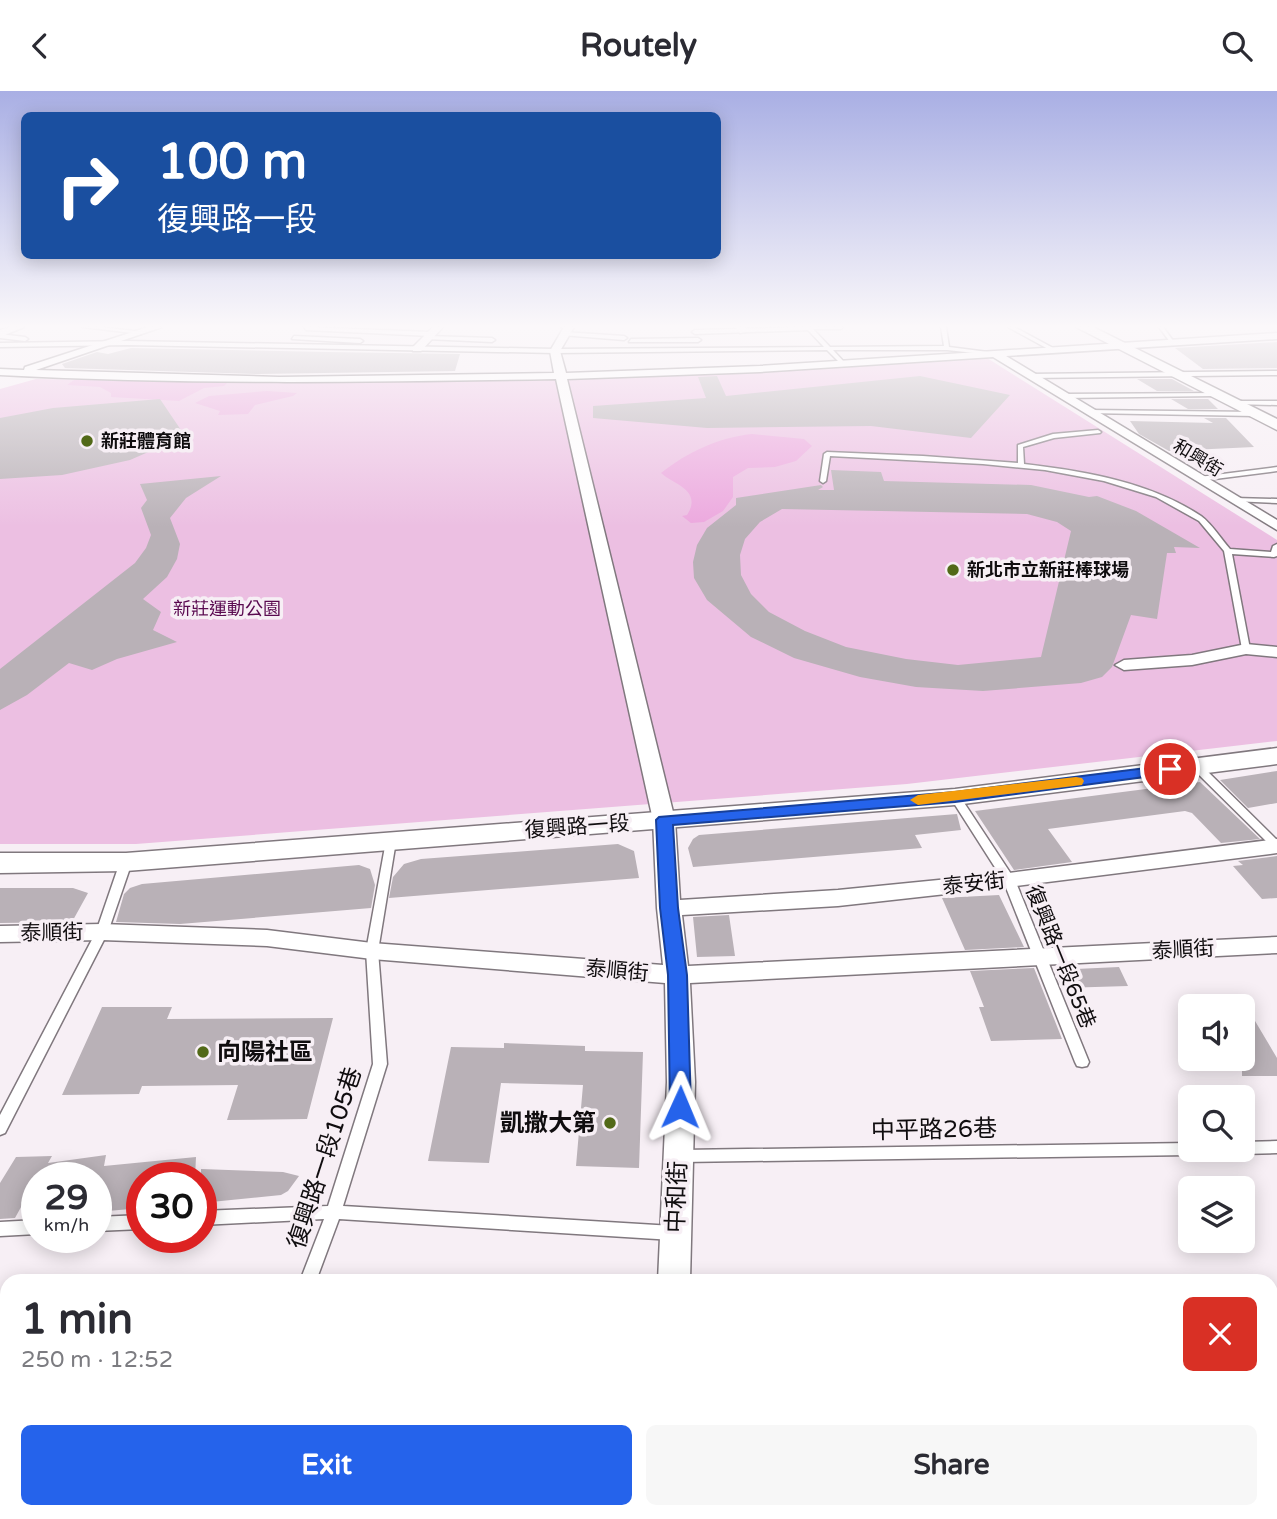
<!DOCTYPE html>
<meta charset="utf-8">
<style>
body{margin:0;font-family:"Varela Round","Noto Sans TC",sans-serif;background:#f7f7f7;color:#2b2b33;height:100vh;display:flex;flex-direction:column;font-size:26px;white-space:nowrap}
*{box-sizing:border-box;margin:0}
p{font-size:23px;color:#7c7c81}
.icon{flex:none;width:38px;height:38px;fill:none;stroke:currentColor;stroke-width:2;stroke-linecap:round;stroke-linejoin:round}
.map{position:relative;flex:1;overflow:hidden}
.panel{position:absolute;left:0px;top:1183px;width:1278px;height:245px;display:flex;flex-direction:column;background:#fff;border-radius:21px 21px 0 0;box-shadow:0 4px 18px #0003}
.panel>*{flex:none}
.banner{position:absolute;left:21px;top:21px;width:700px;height:147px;border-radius:10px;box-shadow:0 4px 18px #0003;background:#1a4fa0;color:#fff;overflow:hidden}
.controls{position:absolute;left:1178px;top:903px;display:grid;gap:14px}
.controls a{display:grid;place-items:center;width:77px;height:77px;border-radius:10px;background:#fff;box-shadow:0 4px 18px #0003;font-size:35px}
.speed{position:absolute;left:21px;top:1071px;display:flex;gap:14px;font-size:35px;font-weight:700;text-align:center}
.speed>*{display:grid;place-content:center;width:91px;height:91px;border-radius:50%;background:#fff;box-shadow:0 4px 18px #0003;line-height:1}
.speed small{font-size:18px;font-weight:400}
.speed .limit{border:10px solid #d22;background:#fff;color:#111}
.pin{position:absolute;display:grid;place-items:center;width:60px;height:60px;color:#fff;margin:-30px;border:4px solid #fff;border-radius:50%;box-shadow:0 2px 7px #0007}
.me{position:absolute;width:77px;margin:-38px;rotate:1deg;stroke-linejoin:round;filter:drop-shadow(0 0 5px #0008)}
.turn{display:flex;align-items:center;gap:24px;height:147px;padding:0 21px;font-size:32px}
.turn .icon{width:91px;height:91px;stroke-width:2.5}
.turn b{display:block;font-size:49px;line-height:60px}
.round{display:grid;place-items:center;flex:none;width:74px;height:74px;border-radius:10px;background:#f7f7f7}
.head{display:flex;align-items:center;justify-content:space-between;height:119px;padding:0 21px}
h1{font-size:42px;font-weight:700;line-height:52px}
.button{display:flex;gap:14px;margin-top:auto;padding:14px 21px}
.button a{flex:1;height:80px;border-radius:10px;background:#2563eb;color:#fff;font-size:28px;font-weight:700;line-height:80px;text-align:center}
.button a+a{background:#f7f7f7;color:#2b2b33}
header{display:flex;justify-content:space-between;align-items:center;height:91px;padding:0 21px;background:#fff;font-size:32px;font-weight:700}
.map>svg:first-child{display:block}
.green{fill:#ecbfe2}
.forest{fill:#eaa7dc}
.water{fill:#eca8de}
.building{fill:#b9b1b7;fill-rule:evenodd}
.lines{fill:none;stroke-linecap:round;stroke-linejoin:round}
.lane-casing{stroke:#80787e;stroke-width:3}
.street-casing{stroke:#80787e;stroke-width:3}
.secondary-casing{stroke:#80787e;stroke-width:3}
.lane{fill:#fff;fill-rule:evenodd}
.street{fill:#fff;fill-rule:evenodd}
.secondary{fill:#fff;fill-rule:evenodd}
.route{fill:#2563eb;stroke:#184099;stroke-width:2}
.slow{fill:#f59e0b}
.poi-dot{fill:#526918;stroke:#f7eff5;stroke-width:2.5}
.labels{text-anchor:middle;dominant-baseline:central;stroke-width:7;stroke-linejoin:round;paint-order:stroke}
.far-poi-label{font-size:18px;font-weight:bold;fill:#100d0f;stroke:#f7eff5;text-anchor:start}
.far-street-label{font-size:18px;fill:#100d0f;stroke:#f7eff5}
.far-park-label{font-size:18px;fill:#5a0a50;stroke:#f7eff5}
.street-label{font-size:21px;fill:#100d0f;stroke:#f7eff5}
.near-poi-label{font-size:24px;font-weight:bold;fill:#100d0f;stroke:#f7eff5;text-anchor:start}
.near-street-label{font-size:24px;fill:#100d0f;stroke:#f7eff5}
</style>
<header><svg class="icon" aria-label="back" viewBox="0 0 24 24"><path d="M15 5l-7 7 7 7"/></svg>Routely<svg class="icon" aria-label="search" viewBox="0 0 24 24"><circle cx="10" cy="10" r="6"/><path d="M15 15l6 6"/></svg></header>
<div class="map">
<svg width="1277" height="1428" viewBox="0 0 1277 1428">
<rect width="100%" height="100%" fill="#f7eff5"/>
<path class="green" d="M987 267 1277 449V650L907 693 136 753H0V298L36 288C353 293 670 288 987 267Z"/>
<path class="forest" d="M74 289 228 291 224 295 204 297 179 310 111 306V302L100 296 67 294Z
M267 300 297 302 293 305 255 314 248 323 218 324 220 320 195 312 209 305Z"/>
<path class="water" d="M752 343 804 348 812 355 796 370 775 376 748 377 733 386V406L723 420 704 431 691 432 682 425 687 424C703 399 673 393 661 382 688 361 717 347 752 343Z"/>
<path class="building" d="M1277 251V277L1203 278 1175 257Z
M131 257 327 261 460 263 455 280 258 283 65 277 62 273 97 261 108 263Z
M717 285 726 305 920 285 1010 304 971 347 871 335 707 337 593 327V315L706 307 698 286Z
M1137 288H1172L1194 300H1157Z
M160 308 185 345 130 369 62 384 0 388V327L53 317Z
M1171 308H1208L1218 318H1188Z
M1204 327H1226L1254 356 1169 360 1139 343 1130 330 1213 332Z
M831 379 881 381 884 390 1031 394 1089 406 1097 405 1136 420 1200 457 1174 456 1176 462H1167L1157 528 1131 524 1112 576 1102 586 1081 592 983 600 916 596 860 586 794 567 751 546 707 509 694 487 693 471 697 454 707 437 736 414V407L821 394 823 396 818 399H834ZM782 418 1027 423 1057 431 1071 440 1041 566 958 574 906 568 846 556 805 540 769 521 751 503 741 484 740 464 745 448 760 431Z
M221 385 186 407 170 427 180 453 177 468 167 486 143 508 161 521 153 539 177 551 117 568 92 579 69 572 27 604 0 619V578L135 472 146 457 151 444 141 417 147 409 140 393Z
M1277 680V712L1248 717 1220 689Z
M1200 691 1260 748 1221 752 1192 722 1185 720 1048 738 1072 771 1014 779 975 720Z
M957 723 961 739 915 744 922 757 693 776 688 757 693 748 699 744Z
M618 753 634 760 639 787 389 807 393 786 404 773 421 768Z
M1277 765V807L1262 808 1233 775 1243 774 1238 770Z
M359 774 370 778 375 794 371 817 180 833 116 831 124 803 130 797 142 793Z
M0 797H73L88 802 72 831 0 832Z
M999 804 1024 856 965 859 942 807Z
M729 824 735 865 697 866 693 826Z
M1119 876 1128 895 1062 897 1054 879Z
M1034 877 1062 948 991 950 979 916H984L970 880Z
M1242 908 1277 967V985H1242Z
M102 916H172L167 928 333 927 307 1028 227 1029 238 994 142 995 139 1003 62 1004Z
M504 952 585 955V960L643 961 639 1077 576 1075 583 994 501 992 489 1072 428 1070 451 956 504 957Z
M106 1064 104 1075 196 1066 195 1087H142V1117L96 1121V1087H37L15 1127 0 1128V1092L16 1066 52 1065 48 1072Z
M201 1078 283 1081 299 1085 288 1100 281 1104 201 1112Z"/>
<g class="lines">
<g class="lane-casing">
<path id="lane" d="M83 236H99L144 241 141 243Z
M304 236 431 241 434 243 431 245 306 239Z
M561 236H572L569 238Z
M806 236H843L841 238H813L830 256 944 255 941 236H946L949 256 996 262 993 264 947 259H833L845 272 842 274 827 259 555 262 127 254 0 256V252L127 250 555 258 824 256 808 239 695 243 692 241 695 239Z
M1008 236H1014L1055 258 1050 259Z
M1159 236H1163L1174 251H1170Z
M564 241 624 245 627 247 624 249 562 244Z
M0 243 25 246 28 248 25 250 0 247Z
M294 245 360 248 363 250 360 252 292 248Z
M428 245 492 247 495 249 492 251 426 248Z
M631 248 698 247 701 249 698 251H629Z
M1277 280V284L1030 287 1027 285 1030 283Z
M1217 302V304L1215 305 1063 307 1060 305 1063 303Z
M1234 310H1277V314L1232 313 1231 312Z
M1089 319 1255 321 1258 323 1255 325 1087 322V320Z
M1098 339 1101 341 1100 342 1054 347 1023 356 1024 373C1084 380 1150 391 1201 425 1212 433 1221 448 1230 458L1271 461 1273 455 1277 453V465L1274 466 1232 463 1250 558 1249 560 1246 561 1242 558 1224 460 1199 430 1156 406 1104 390 1045 379 983 373 830 365 826 390 823 392 820 390 824 363 827 361 923 365 1018 372V354L1053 343Z
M1277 376V380L1199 390 1196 388 1199 386Z
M1234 407 1277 408V412L1232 410V408Z
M1196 672 1200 673 1277 749V758L1273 757 1192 677 1191 675 1192 673Z
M955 703 959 704 1015 789 1089 971 1087 975 1082 976 1077 975 1075 971 1003 789 950 706Z
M391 747 396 750 378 860 387 973 343 1115 673 1135 678 1137 681 1142 678 1147 673 1149 339 1128 316 1190H300L324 1128 201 1134V1120L328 1115 373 973 366 860 386 750Z
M126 767 132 771 108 841 5 1042 0 1044V1024L96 841 120 771Z
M1277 1050V1062L1242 1063 1237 1061 1236 1059H1242V1051Z
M1190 1052V1059H1197L1195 1062 1190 1064 682 1071 677 1069 675 1065 677 1061 682 1059Z
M142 1124V1138L96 1140V1126Z
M37 1129V1143L0 1145V1131Z
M1270 1312H1277V1330H1270Z"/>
</g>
<g class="street-casing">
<path id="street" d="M11 236H24L0 246V239Z
M148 236H162L36 279 279 286 554 282 550 260 564 236H574L560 260 566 282 760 275 1277 242V248L1006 265 1277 429V439L993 266 760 281 567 288 675 729 680 809 838 799 1009 782 1277 748V762L1009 796 838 815 682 824 688 875 1277 846V862L690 892 695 991 690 1190H658L667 991 665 892 372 868 267 855 102 849 0 851V835L102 833 267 839 372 852 663 874 657 817 653 729 556 288C370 291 185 294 0 284V278L24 279 25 276Z
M433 236H443L421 260H413V256Z
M735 236H745L749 240 740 242Z
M1246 553 1277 556V566L1246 563 1192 574 1124 579 1115 574 1124 569 1192 564Z
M0 1376 7 1377V1413L0 1412Z
M293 1421H409L412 1428H296Z
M646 1421H684V1428H646Z"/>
</g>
<g class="secondary-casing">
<path id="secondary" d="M1076 236H1093L1277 328V339Z
M1277 657V673L955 714 126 780 0 782V762H126L955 698Z"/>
</g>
<use href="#lane" class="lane"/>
<use href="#street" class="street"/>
<use href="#secondary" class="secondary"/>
</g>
<linearGradient id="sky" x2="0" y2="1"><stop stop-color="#a9afe4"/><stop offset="0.54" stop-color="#fbf8fa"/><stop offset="1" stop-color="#fbf8fa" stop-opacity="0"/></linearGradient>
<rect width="1277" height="436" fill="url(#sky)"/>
<path class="route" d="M1170 674 1175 675 1178 678 1175 682 955 711 673 734 678 817 687 884 691 1016 688 1022 680 1024 673 1022 670 1016 668 884 660 817 656 729 659 726 955 701Z"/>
<path class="slow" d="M1076 686 1082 687 1084 690 1082 694 918 714 910 709 918 704Z"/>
<g class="poi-dot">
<circle cx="87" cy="350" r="7"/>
<circle cx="953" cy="479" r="7"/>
<circle cx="203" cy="961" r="7"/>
<circle cx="610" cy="1032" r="7"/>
</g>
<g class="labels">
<g class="far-poi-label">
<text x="101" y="350">新莊體育館</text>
<text x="967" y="479">新北市立新莊棒球場</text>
</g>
<g class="far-street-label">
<text transform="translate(1198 367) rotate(31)">和興街</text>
</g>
<g class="far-park-label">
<text x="227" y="518">新莊運動公園</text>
</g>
<g class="street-label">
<text transform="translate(577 736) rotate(-4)">復興路一段</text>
<text transform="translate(974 793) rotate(-6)">泰安街</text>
<text transform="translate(52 842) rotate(-1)">泰順街</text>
<text transform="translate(1183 859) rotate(-3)">泰順街</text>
<text transform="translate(1060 866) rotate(68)">復興路一段65巷</text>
<text transform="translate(617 880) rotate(5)">泰順街</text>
</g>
<g class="near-poi-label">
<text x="217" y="961">向陽社區</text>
<text x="596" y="1032" text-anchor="end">凱撒大第</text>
</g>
<g class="near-street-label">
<text transform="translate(934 1039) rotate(-1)">中平路26巷</text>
<text transform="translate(325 1067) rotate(-72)">復興路一段105巷</text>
<text transform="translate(677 1106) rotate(-88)">中和街</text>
</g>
</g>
</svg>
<div class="controls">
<a><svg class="icon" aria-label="sound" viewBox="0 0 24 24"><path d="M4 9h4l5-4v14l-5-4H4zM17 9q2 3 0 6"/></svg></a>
<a><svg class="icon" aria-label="search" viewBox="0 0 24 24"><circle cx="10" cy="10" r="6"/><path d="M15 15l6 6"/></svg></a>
<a><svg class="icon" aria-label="layers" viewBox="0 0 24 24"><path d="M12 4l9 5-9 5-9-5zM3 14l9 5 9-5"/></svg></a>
</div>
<div class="speed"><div>29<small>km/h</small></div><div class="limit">30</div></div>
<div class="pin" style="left:1170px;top:678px;background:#d93025"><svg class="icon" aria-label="arrive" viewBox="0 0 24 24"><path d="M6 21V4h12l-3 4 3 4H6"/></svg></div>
<svg class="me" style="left:680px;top:1016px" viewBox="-20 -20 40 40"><path d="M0-17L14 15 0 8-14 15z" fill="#2563eb" stroke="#fff" stroke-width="4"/></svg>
<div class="banner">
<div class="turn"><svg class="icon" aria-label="right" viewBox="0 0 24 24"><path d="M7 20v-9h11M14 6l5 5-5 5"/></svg><div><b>100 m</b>復興路一段</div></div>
</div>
<section class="panel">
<div class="head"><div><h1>1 min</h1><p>250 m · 12:52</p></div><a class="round" style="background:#d93025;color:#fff"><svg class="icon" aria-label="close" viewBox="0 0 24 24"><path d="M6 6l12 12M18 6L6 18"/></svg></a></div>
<div class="button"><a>Exit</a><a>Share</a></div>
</section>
</div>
